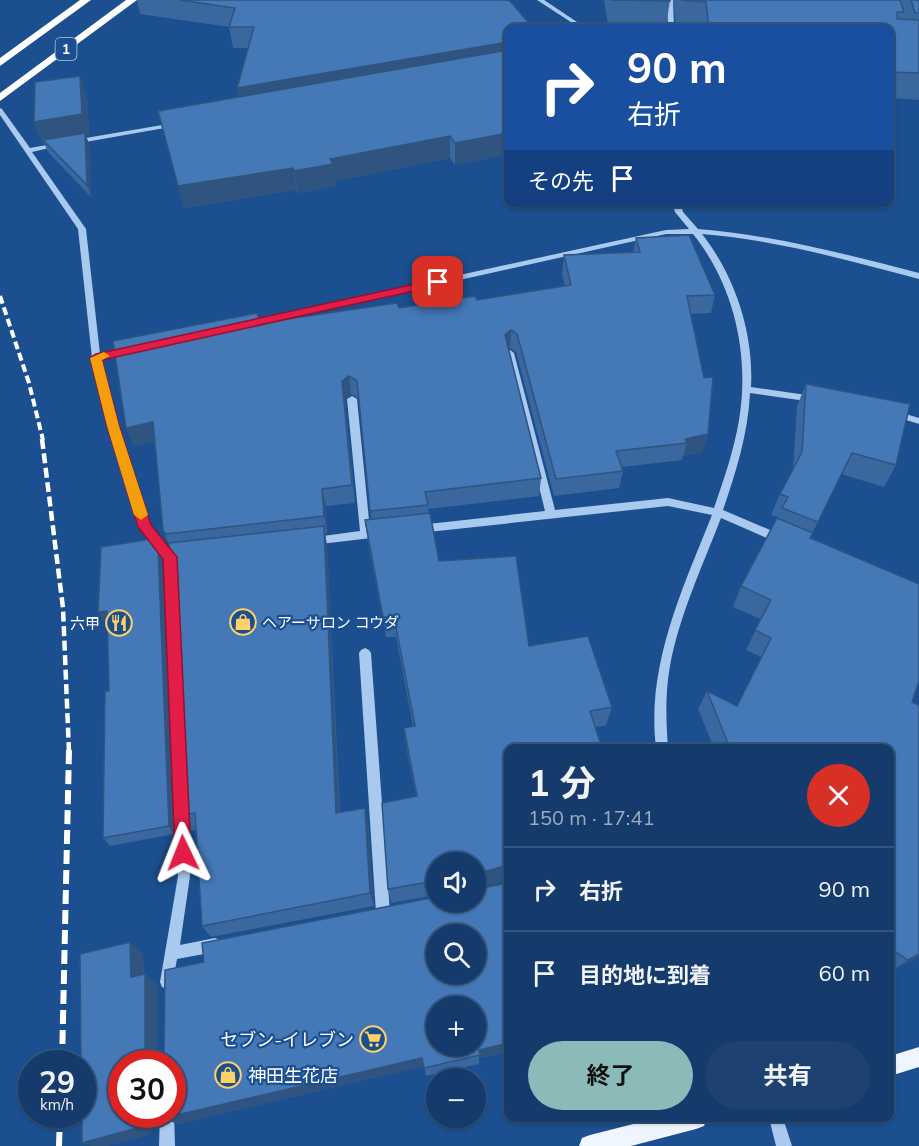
<!DOCTYPE html>
<html lang="ja">
<meta charset="utf-8">
<style>
body{margin:0;font-family:Mulish,"Noto Sans JP",sans-serif;background:#1d4271;color:#f1f3f6;height:100vh;display:flex;flex-direction:column;font-size:22px;white-space:nowrap}
*{box-sizing:border-box;margin:0}
p{font-size:20px;color:#9dadc1}
.icon{flex:none;width:33px;height:33px;fill:none;stroke:currentColor;stroke-width:2;stroke-linecap:round;stroke-linejoin:round}
.map{position:relative;flex:1;overflow:hidden}
.drawer{position:absolute;left:504px;top:744px;width:390px;height:378px;display:flex;flex-direction:column;background:#143b6b;border-radius:12px;box-shadow:0 2px 4px #0004,0 0 0 2px #33557e}
.drawer>*{flex:none}
.guide{position:absolute;left:504px;top:24px;width:390px;height:183px;border-radius:12px;box-shadow:0 2px 4px #0004,0 0 0 2px #33557e;background:#1a4fa0;color:#fff;overflow:hidden}
.fabs{position:absolute;left:426px;top:852px;display:grid;gap:12px}
.fabs a{display:grid;place-items:center;width:60px;height:60px;border-radius:50%;background:#143b6b;box-shadow:0 2px 4px #0004,0 0 0 2px #33557e;font-size:30px}
.speed{position:absolute;left:18px;top:1050px;display:flex;gap:12px;font-size:30px;font-weight:700;text-align:center}
.speed>*{display:grid;place-content:center;width:78px;height:78px;border-radius:50%;background:#143b6b;box-shadow:0 2px 4px #0004,0 0 0 2px #33557e;line-height:1}
.speed small{font-size:15px;font-weight:400}
.speed .limit{border:9px solid #d22;background:#fff;color:#111}
.pin{position:absolute;display:grid;place-items:center;width:51px;height:51px;color:#fff;margin:-26px;border-radius:12px;box-shadow:0 3px 9px #0006}
.me{position:absolute;width:66px;margin:-33px;rotate:358deg;stroke-linejoin:round;filter:drop-shadow(0 0 4px #0008)}
.turn{display:flex;align-items:center;gap:21px;height:126px;padding:0 24px;font-size:27px}
.turn .icon{width:78px;height:78px;stroke-width:2.5}
.turn b{display:block;font-size:42px;line-height:51px}
.then{display:flex;align-items:center;height:57px;padding:0 24px;background:#0003;gap:12px;font-size:22px}
.round{display:grid;place-items:center;flex:none;width:63px;height:63px;border-radius:32px;background:#1d4271}
.overview{display:flex;align-items:center;justify-content:space-between;height:102px;padding:0 24px}
h1{font-size:36px;font-weight:700;line-height:45px}
.primary-button{display:flex;gap:12px;margin-top:auto;padding:12px 24px}
.primary-button a{flex:1;height:69px;border-radius:36px;background:#8bbbb9;color:#111;font-size:24px;font-weight:700;line-height:69px;text-align:center}
.primary-button a+a{background:#1d4271;color:#f1f3f6}
ul{padding:0;list-style:none}
li{display:flex;align-items:center;gap:18px;height:84px;padding:0 24px;border-top:2px solid #33557e}
li div{flex:1}
li b{display:block;font-size:22px}
li em{font-style:normal}
.map>svg:first-child{display:block}
.lines{fill:none;stroke-linecap:round;stroke-linejoin:round}
.minor{fill:#a9c9ee;fill-rule:evenodd}
.major{fill:#f0f6ff;fill-rule:evenodd}
.highway{fill:#fff;fill-rule:evenodd}
.rail-far2{stroke:#fff;stroke-width:4;stroke-dasharray:8 4;stroke-linecap:butt}
.rail-far1{stroke:#fff;stroke-width:4.5;stroke-dasharray:10 4.5;stroke-linecap:butt}
.rail{stroke:#fff;stroke-width:6;stroke-dasharray:14 6;stroke-linecap:butt}
.wall{fill:#3a679d}
.shaded-wall{fill:#305480}
.building{fill:#4478b7;stroke:#305480;stroke-width:1.5;fill-rule:evenodd}
.route{fill:#e11d48;stroke:#92132f;stroke-width:1.5}
.slow{fill:#f59e0b}
.labels{text-anchor:middle;dominant-baseline:central;stroke-width:4.5;stroke-linejoin:round;paint-order:stroke}
.shield{fill:#1b4f8f;stroke:#bbcadd;stroke-width:1.5}
.shield-label{font-size:14px;font-weight:bold;fill:#fff}
.poi-label{font-size:15px;fill:#fff;stroke:#1b4f8f;text-anchor:start}
.near-poi-label{font-size:18px;fill:#fff;stroke:#1b4f8f;text-anchor:end}
</style>
<div class="map">
<svg width="919" height="1146" viewBox="0 0 919 1146">
<rect width="100%" height="100%" fill="#1b4f8f"/>
<g class="lines">
<path class="minor" d="M537 0H544L586 28H580Z
M667 0H673L674 28H668Z
M0 108 2 109 30 148 58 143 62 145 32 152 86 229 100 354 128 348 132 351 131 353 101 360 118 426 150 525 172 553H187L188 556 187 559 170 561 166 560 140 527 108 426 92 358 78 229 0 115Z
M174 123 177 125 176 126 74 144 70 142 74 140Z
M672 202H680L683 212 698 229C773 235 846 254 919 273V279C847 260 776 240 702 234 735 276 754 333 751 387L813 396 818 399 813 402 750 393C748 434 736 472 723 510L784 536 785 539 784 542H776L721 518C703 565 679 616 670 666 665 693 666 721 668 748H656C646 666 682 590 712 515L668 506 419 533 414 529 419 525 545 511 506 353 510 350 514 353 555 510 668 498 714 508C724 479 734 450 739 420 750 355 734 285 693 234H666L248 327 244 324 248 321 666 230 689 229 675 212Z
M352 396 357 399 370 530 380 529 385 533 380 537 312 545 308 544 307 541 308 538 360 531 347 399Z
M893 410 919 418V424L890 415 888 413 890 411Z
M365 648 369 650 371 653 390 913 388 918 383 920 378 918 376 913 359 653 361 650Z
M181 798 185 800 187 804 190 876 180 945 215 938 220 940 222 945 220 950 215 952 177 959 172 987 167 989 162 987 160 982 178 876 175 804 177 800Z
M172 1109 174 1114 175 1146H159L160 1114H172Z
M769 1118H783L792 1146H776Z"/>
<path class="major" d="M919 1047V1067L890 1076V1056Z
M657 1118H707L704 1126 696 1129 631 1146H579L582 1138 590 1135Z"/>
<path class="highway" d="M80 0H91L0 66V58Z
M126 0H137L0 101V93Z"/>
<path class="rail-far2" d="M0 296 29 383 43 440"/>
<path class="rail-far1" d="M42 439 63 608 69 752"/>
<path class="rail" d="M62 1064 69 750
M59 1146 60 1114"/>
</g>
<path class="wall" d="M137 0H506L508 28V154L455 165 450 158 335 181V186L298 193 297 190 184 208 158 111 238 97 248 48H233L229 27 140 14Z
M604 0H670L666 26 608 25Z
M673 0H919V100L890 98V28H701L676 26Z
M87 98 89 136H86L89 144 91 197 48 152 44 143 43 144 34 122Z
M636 238 715 295 711 313 691 314 708 434 702 452 683 456 682 460 622 467 623 471 619 488 554 496 516 352 510 348 508 349 541 478 539 496 428 509 439 561 529 646 612 707 606 725 508 748V881V880L476 888 477 889 508 883V1052L479 1058V1064L426 1076 424 1066 177 1124 172 1064 122 1114H158L157 1128 151 1129V1134L106 1146 143 954 144 974H145L158 985V1058L161 1060 164 1056 204 962 476 902 436 862V897V895L391 903 388 889 416 796 406 746 404 728 413 726 396 637H386L368 542 365 520 371 519 359 399 351 394 345 399 355 503 326 506 327 533 325 534 327 546 340 813 365 808 368 822 374 906 211 937 202 926 196 830 190 831 181 816 169 545 163 530 155 441 134 446 126 428 260 323 477 300 565 286 562 274 564 255 633 252Z
M806 384 896 465 884 487 841 474 810 538 912 702 919 705V957L891 971H890V748H714L698 709 707 691 737 706 761 657 746 650 761 619 733 607 741 586 778 517 771 515 780 494 793 469 797 406Z
M163 559 174 834 110 846 103 838 109 691 107 622H104Z"/>
<path class="shaded-wall" d="M508 42V63L241 109 237 88Z
M80 76 87 98 89 136H86L89 144 91 197 87 185 43 140 44 143 43 144 34 122Z
M508 133V154L455 165V143Z
M450 136V158L335 181V186L298 193 294 171 330 159Z
M293 168 297 190 184 208 178 186Z
M511 330 510 348 504 354 505 335Z
M349 376 351 394 345 399 355 503 342 381Z
M153 422 159 440 134 446 126 428Z
M708 434 702 452 683 456 687 443 685 439Z
M322 489 326 506 327 533 324 516Z
M324 526 327 546 340 828 336 813Z
M158 548 163 559 174 834 169 826Z
M107 611 113 621 104 622 98 612Z
M365 808 368 822 374 906 370 893Z
M508 865V880L476 889V874Z
M130 942 143 954 144 988 131 977Z
M919 954V957L891 971 908 960Z
M145 974 158 985V1058L166 1064 145 1056Z
M508 1043V1052L479 1058V1050Z
M422 1058 424 1066 177 1124 164 1118Z
M144 1114H158L157 1128 144 1122Z
M137 1124 151 1129V1134L106 1146H92L82 1143Z"/>
<path class="building" d="M180 0H506L510 1 533 28H508V42L237 88 254 27H229L235 8Z
M611 0H670V1Z
M681 0H900L904 12H897V19L919 20V73L890 72V28H709L706 2Z
M911 0H919V13H915Z
M508 50V133L455 143 450 136 330 159 333 164 294 171 293 168 178 186 158 111Z
M80 76 82 114 34 122 35 82Z
M85 133 87 185 43 140Z
M689 235 715 295 687 296 704 378 713 377 708 434 685 439 687 443 616 451 623 471 556 479 517 334 511 330 505 335 541 478 425 492 428 505 370 511 357 381 349 376 342 381 352 485 322 489 324 516 166 534 163 530 153 422 126 428 113 341 257 313 260 323 397 303 399 308 475 296 477 300 571 285 564 255 640 252 636 238Z
M806 384 910 404 896 465 852 453 818 522 782 508 788 497 780 494 802 452Z
M430 513 439 561 516 556 529 646 588 636 612 707 590 711 602 748H508V865L476 874V862H436V884L435 881 388 889 382 803 417 796 404 728 415 726 394 617H383L365 520Z
M777 518 813 533 810 538 919 584V681L912 702 919 705V954L908 960 890 948V748H730L707 691 737 706 771 638 755 630 771 600 741 586Z
M324 526 336 813 365 808 370 893 202 926 195 813 181 816 169 543Z
M151 539 158 548 169 826 103 838 105 691H109L107 611 98 612 101 547Z
M508 883V1043L479 1050 480 1055 424 1068 422 1058 164 1118V1114H172V1064H122V1114H144V1122L137 1124V1128L82 1143V1064H81L80 954 130 942 131 977 145 974V1056L157 1058 160 1062 164 1056 165 970 204 962 202 943 436 897V902H476V888L477 889ZM436 934H476V974H436ZM436 1006H476V1046H436Z"/>
<path class="route" d="M438 279 443 282 441 285 102 360 119 426 151 525 177 557 191 853 189 859 183 861 177 859 175 853 163 559 138 527 107 426 90 358 96 354Z"/>
<path class="slow" d="M104 352 110 356 102 360 119 426 148 515 141 520 134 515 107 426 90 358Z"/>
<defs>
<g id="shop-ring" transform="scale(1.35)"><circle r="9.5" fill="#1b4f8f" stroke="#ffd166" stroke-width="1.5"/><path d="M-5-2.5h2.3a2.7 3.5 0 0 1 5.4 0H5L5.5 6h-11ZM-1.5-2.5h3a1.5 2.3 0 0 0-3 0Z" fill="#ffd166"/></g>
<g id="restaurant-ring" transform="scale(1.35)"><circle r="9.5" fill="#1b4f8f" stroke="#ffd166" stroke-width="1.5"/><path d="M-5-6h1v4h1v-4h1v4h1v-4h1v5L-1.5 .5V6h-2V.5L-5-1ZM5-6V6H3V1.5H1.5Q1.5-4 5-6Z" fill="#ffd166"/></g>
<g id="supermarket-ring" transform="scale(1.35)"><circle r="9.5" fill="#1b4f8f" stroke="#ffd166" stroke-width="1.5"/><path d="M-6-5.5h2.5l.6 2H6L4.5 2H-2.5L-4.4-4H-6ZM-1.5 3.2a1.3 1.3 0 1 0 .1 0ZM3 3.2a1.3 1.3 0 1 0 .1 0Z" fill="#ffd166"/></g>
</defs>
<g fill-rule="evenodd">
<use href="#shop-ring" x="243" y="622"/>
<use href="#restaurant-ring" x="119" y="623"/>
<use href="#supermarket-ring" x="373" y="1039"/>
<use href="#shop-ring" x="228" y="1075"/>
</g>
<g class="labels">
<rect class="shield" x="55.5" y="38" width="21" height="22" rx="4.5"/>
<g class="shield-label">
<text x="66" y="49">1</text>
</g>
<g class="poi-label">
<text x="262" y="622">ヘアーサロン コウダ</text>
<text x="100" y="623" text-anchor="end">六甲</text>
</g>
<g class="near-poi-label">
<text x="354" y="1039">セブン-イレブン</text>
<text x="248" y="1075" text-anchor="start">神田生花店</text>
</g>
</g>
</svg>
<div class="fabs">
<a><svg class="icon" aria-label="sound" viewBox="0 0 24 24"><path d="M4 9h4l5-4v14l-5-4H4zM17 9q2 3 0 6"/></svg></a>
<a><svg class="icon" aria-label="search" viewBox="0 0 24 24"><circle cx="10" cy="10" r="6"/><path d="M15 15l6 6"/></svg></a>
<a>+</a>
<a>−</a>
</div>
<div class="speed"><div>29<small>km/h</small></div><div class="limit">30</div></div>
<div class="pin" style="left:438px;top:282px;background:#d93025"><svg class="icon" aria-label="arrive" viewBox="0 0 24 24"><path d="M6 21V4h12l-3 4 3 4H6"/></svg></div>
<svg class="me" style="left:183px;top:853px" viewBox="-20 -20 40 40"><path d="M0-17L14 15 0 8-14 15z" fill="#e11d48" stroke="#fff" stroke-width="4"/></svg>
<div class="guide">
<div class="turn"><svg class="icon" aria-label="right" viewBox="0 0 24 24"><path d="M7 20v-9h11M14 6l5 5-5 5"/></svg><div><b>90 m</b>右折</div></div>
<div class="then">その先<svg class="icon" aria-label="arrive" viewBox="0 0 24 24"><path d="M6 21V4h12l-3 4 3 4H6"/></svg></div>
</div>
<section class="drawer">
<div class="overview"><div><h1>1 分</h1><p>150 m · 17:41</p></div><a class="round" style="background:#d93025;color:#fff"><svg class="icon" aria-label="close" viewBox="0 0 24 24"><path d="M6 6l12 12M18 6L6 18"/></svg></a></div>
<ul>
<li><svg class="icon" aria-label="right" viewBox="0 0 24 24"><path d="M7 20v-9h11M14 6l5 5-5 5"/></svg><div><b>右折</b></div><em>90 m</em></li>
<li><svg class="icon" aria-label="arrive" viewBox="0 0 24 24"><path d="M6 21V4h12l-3 4 3 4H6"/></svg><div><b>目的地に到着</b></div><em>60 m</em></li>
</ul>
<div class="primary-button"><a>終了</a><a>共有</a></div>
</section>
</div>
